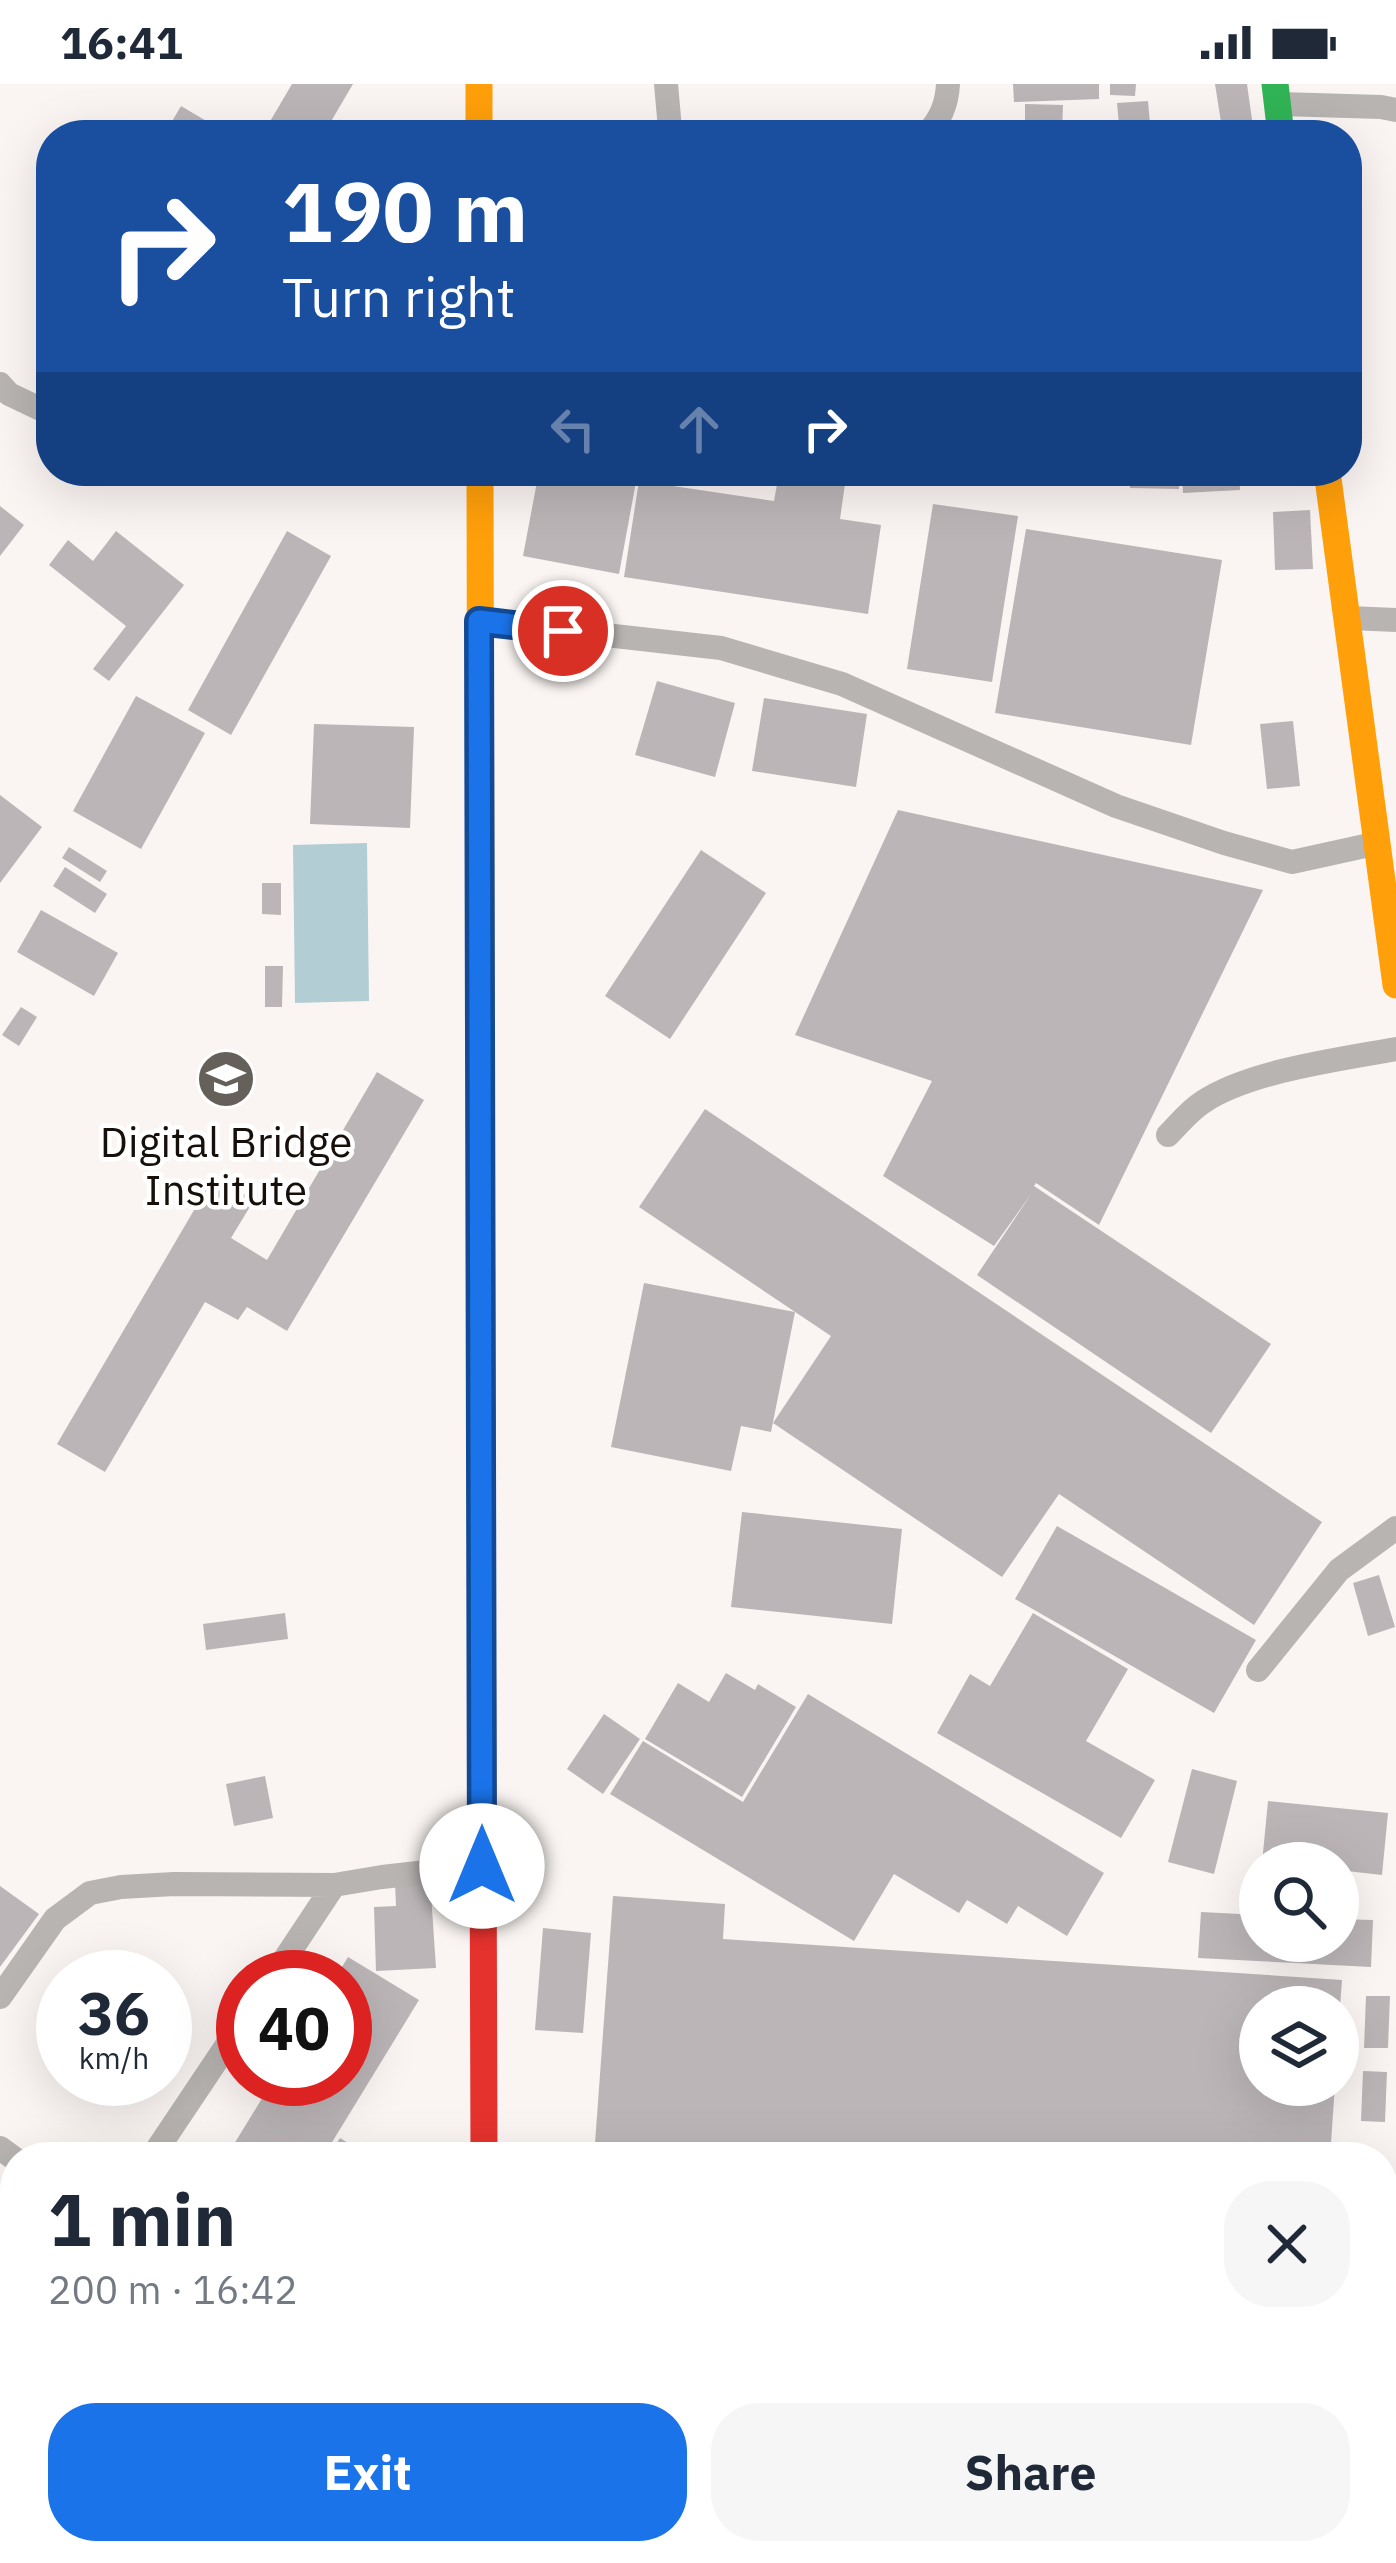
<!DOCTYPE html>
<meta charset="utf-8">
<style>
body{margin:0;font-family:"IBM Plex Sans",sans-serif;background:#f6f6f7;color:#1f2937;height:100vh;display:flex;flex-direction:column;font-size:45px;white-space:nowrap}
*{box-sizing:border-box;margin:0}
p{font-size:39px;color:#747a83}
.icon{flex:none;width:66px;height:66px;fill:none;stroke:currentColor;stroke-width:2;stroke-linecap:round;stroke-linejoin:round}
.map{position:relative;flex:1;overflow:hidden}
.side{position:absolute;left:0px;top:2058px;width:1398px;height:423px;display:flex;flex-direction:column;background:#fff;border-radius:48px 48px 0 0;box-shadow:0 12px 48px #0002}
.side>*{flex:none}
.banner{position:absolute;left:36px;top:36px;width:1326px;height:366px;border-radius:48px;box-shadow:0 12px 48px #0002;background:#1a4fa0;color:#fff;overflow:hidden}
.fabs{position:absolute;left:1239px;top:1758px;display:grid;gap:24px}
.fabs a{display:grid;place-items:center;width:120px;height:120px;border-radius:50%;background:#fff;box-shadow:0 12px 48px #0002;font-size:60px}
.speed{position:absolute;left:36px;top:1866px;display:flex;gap:24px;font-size:60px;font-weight:700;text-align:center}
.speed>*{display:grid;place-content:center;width:156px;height:156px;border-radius:50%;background:#fff;box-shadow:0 12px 48px #0002;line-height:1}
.speed small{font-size:30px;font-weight:400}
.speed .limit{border:18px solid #d22;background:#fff;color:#111}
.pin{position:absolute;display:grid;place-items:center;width:102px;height:102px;color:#fff;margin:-51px;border:6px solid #fff;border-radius:50%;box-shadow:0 3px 12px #0007}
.me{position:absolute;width:132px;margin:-66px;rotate:0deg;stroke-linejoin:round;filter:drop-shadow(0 0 9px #0008)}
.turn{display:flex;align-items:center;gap:42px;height:252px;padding:0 48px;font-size:54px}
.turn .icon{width:156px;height:156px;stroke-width:2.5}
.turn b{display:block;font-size:84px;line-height:102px}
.lanes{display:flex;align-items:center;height:114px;padding:0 48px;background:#0003;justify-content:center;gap:60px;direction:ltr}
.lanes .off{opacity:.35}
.round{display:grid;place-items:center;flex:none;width:126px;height:126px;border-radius:48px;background:#f6f6f7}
.head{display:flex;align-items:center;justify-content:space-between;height:204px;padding:0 48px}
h1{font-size:72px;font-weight:700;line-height:90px}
.button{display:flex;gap:24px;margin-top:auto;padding:24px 48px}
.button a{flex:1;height:138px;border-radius:48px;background:#1a73e8;color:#fff;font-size:48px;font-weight:700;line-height:138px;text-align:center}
.button a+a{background:#f6f6f7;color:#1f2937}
.status{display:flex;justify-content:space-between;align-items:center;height:84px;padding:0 60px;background:#fff;direction:ltr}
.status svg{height:33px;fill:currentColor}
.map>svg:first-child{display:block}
.water{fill:#b3cdd5}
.building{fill:#bbb5b7}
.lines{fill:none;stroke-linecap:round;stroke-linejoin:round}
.lane{stroke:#b7b4b2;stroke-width:24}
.fast{stroke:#30b455;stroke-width:27}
.slow{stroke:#ff9f0a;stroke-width:27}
.jam{stroke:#e5322d;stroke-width:27}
.route-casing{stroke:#114b97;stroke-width:30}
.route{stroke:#1a73e8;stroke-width:21}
.labels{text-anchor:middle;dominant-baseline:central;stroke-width:9;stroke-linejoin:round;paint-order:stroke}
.poi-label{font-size:42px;fill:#160f0a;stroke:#fff}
</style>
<div class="status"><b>16:41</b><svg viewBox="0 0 49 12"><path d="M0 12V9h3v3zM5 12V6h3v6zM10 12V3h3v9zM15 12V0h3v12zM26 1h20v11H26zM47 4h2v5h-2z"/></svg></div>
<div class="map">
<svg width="1396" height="2479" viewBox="0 0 1396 2479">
<rect width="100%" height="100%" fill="#faf5f2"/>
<path class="water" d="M367 759 369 917 295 919 293 761Z"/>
<path class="building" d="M292 0H353L323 51H262Z
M1013 0H1099V15L1014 18Z
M1110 0H1136L1135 12 1110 11Z
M1215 0H1247L1254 50 1223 51Z
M1148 17 1151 51H1120L1117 19Z
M1025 20 1063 21 1062 46 1025 45Z
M181 22 230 51H164Z
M539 387H638L619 490 523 472Z
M1130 387H1179V405L1130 404Z
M1182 387H1239L1240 406 1183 409Z
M779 389 845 400 840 435 881 441 868 530 624 493 639 397 774 417Z
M933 420 1018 432 992 598 907 585Z
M0 422 24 441 0 472Z
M1310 426 1313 485 1275 486 1273 428Z
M1026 445 1222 476 1191 661 995 629Z
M116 447 184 501 109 597 93 585 126 542 49 481 68 456 93 477Z
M287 447 331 472 231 651 188 626Z
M657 597 735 619 715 693 635 671Z
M136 612 205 649 141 765 73 727Z
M764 614 867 630 856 703 752 687Z
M1293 637 1300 702 1267 705 1260 640Z
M314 640 414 643 410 744 310 740Z
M0 711 42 743 0 799Z
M898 726 1263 806 1099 1141 1036 1099 1034 1102 1271 1260 1211 1349 977 1191 1032 1109 994 1162 883 1092 932 997 795 951Z
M69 763 107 787 100 798 62 774Z
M701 766 766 809 670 955 605 912Z
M65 783 107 810 95 829 53 802Z
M262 799H281V831L262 830Z
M41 826 118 869 94 912 17 868Z
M265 882H283L282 923H265Z
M21 923 37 933 19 962 2 951Z
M377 988 424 1016 287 1247 247 1223 238 1236 205 1218 105 1388 57 1360 214 1092 254 1116 231 1154 267 1176Z
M705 1025 1322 1438 1254 1541 1059 1410 1002 1493 773 1339 831 1252 639 1123Z
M644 1199 795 1228 771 1348 741 1342 731 1387 611 1363Z
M742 1428 902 1445 892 1540 731 1523Z
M1057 1442 1256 1556 1214 1629 1015 1515Z
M1379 1491 1395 1543 1368 1552 1353 1499Z
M285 1529 288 1555 206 1566 203 1540Z
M1033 1529 1128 1585 1086 1657 1155 1696 1121 1754 937 1649 970 1590 990 1602Z
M726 1589 755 1606 758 1600 796 1623 742 1713 645 1655 678 1599 709 1618Z
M808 1610 1104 1789 1067 1852 1018 1822 1007 1840 967 1816 959 1829 894 1790 854 1857 610 1710 643 1657 743 1718Z
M604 1630 640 1655 603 1710 567 1685Z
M1192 1685 1237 1697 1214 1790 1168 1778Z
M265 1692 273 1734 234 1742 226 1700Z
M1268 1717 1388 1729 1382 1791 1338 1786V1779H1262Z
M430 1795 436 1884 376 1887 374 1823 396 1822 395 1798Z
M0 1802 39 1830 0 1883Z
M613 1812 725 1820 723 1855 1342 1896 1340 1923H1260V2001H1335L1330 2073H594Z
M1201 1828 1260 1831V1857H1338V1835L1373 1836 1371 1883 1198 1874Z
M543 1844 591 1849 583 1949 535 1946Z
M348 1873 419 1916 323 2073H226L274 1995H345V1893H336Z
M1366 1912H1390L1388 1964H1364Z
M1363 1987 1387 1988 1385 2038 1361 2037Z
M340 2054 371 2073H328Z
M15 2105V2262L0 2284V2128Z
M3 2311 15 2318V2368L0 2359V2315Z
M12 2379 15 2380V2466H111L103 2479H0V2397Z
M160 2466H283L291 2471 286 2479H151Z
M585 2466H1292L1293 2479H586Z"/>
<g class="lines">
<path class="lane" d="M666 0 670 45 674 51
M1280 20 1381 23 1396 26
M926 51C940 36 947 21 948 0
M0 300 9 310 51 330
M1349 534 1396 536
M481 537 721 564 842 600 1116 722 1224 759 1292 778 1374 760
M1168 1051C1179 1040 1190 1026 1203 1018 1249 987 1341 975 1396 965
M1258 1586 1339 1486 1396 1444
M273 1893 334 1801
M0 1913 55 1835 90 1809 121 1803 174 1800 334 1801 382 1793 480 1782
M0 2064 15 2075
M152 2073 243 1937
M1383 2111 1396 2118
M113 2479 121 2466"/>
<path class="fast" d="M1275 0 1281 51"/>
<path class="slow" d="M479 0V51
M480 387 482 1413
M1327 387 1396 901
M487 2466V2479"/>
<path class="jam" d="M482 1413 484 2073"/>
</g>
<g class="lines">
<g class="route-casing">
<path id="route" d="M482 1782 479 537 563 547"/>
</g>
<use href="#route" class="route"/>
</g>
<defs>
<g id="university-disc" transform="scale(3)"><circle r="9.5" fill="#66605b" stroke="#fff"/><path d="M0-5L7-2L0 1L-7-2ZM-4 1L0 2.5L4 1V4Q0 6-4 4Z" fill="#fff"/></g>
</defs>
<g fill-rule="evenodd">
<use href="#university-disc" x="226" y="995"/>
</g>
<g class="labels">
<g class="poi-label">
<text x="226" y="1057">Digital Bridge<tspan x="226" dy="48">Institute</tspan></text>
</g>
</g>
</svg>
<div class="fabs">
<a><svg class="icon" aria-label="search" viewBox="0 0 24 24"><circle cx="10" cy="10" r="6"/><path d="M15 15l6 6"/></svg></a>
<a><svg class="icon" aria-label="layers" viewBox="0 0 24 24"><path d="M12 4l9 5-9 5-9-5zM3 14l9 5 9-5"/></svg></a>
</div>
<div class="speed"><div>36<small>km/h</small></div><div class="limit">40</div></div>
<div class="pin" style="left:563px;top:547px;background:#d93025"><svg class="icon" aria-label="arrive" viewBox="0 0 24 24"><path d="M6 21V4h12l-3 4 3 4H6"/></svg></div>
<svg class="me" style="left:482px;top:1782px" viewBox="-20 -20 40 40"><circle r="19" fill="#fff"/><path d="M0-13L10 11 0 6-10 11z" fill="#1a73e8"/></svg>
<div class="banner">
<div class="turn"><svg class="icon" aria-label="right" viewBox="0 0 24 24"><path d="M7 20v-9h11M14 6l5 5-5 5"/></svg><div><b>190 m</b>Turn right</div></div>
<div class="lanes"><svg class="icon off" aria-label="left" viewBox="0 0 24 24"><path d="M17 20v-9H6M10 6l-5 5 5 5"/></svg><svg class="icon off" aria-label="ahead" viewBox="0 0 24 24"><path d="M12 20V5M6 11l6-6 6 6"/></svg><svg class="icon" aria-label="right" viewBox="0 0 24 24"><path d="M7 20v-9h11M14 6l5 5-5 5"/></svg></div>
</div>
<section class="side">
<div class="head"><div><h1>1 min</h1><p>200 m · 16:42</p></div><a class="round"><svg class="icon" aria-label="close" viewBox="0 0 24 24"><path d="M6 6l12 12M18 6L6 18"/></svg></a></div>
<div class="button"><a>Exit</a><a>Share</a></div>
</section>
</div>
